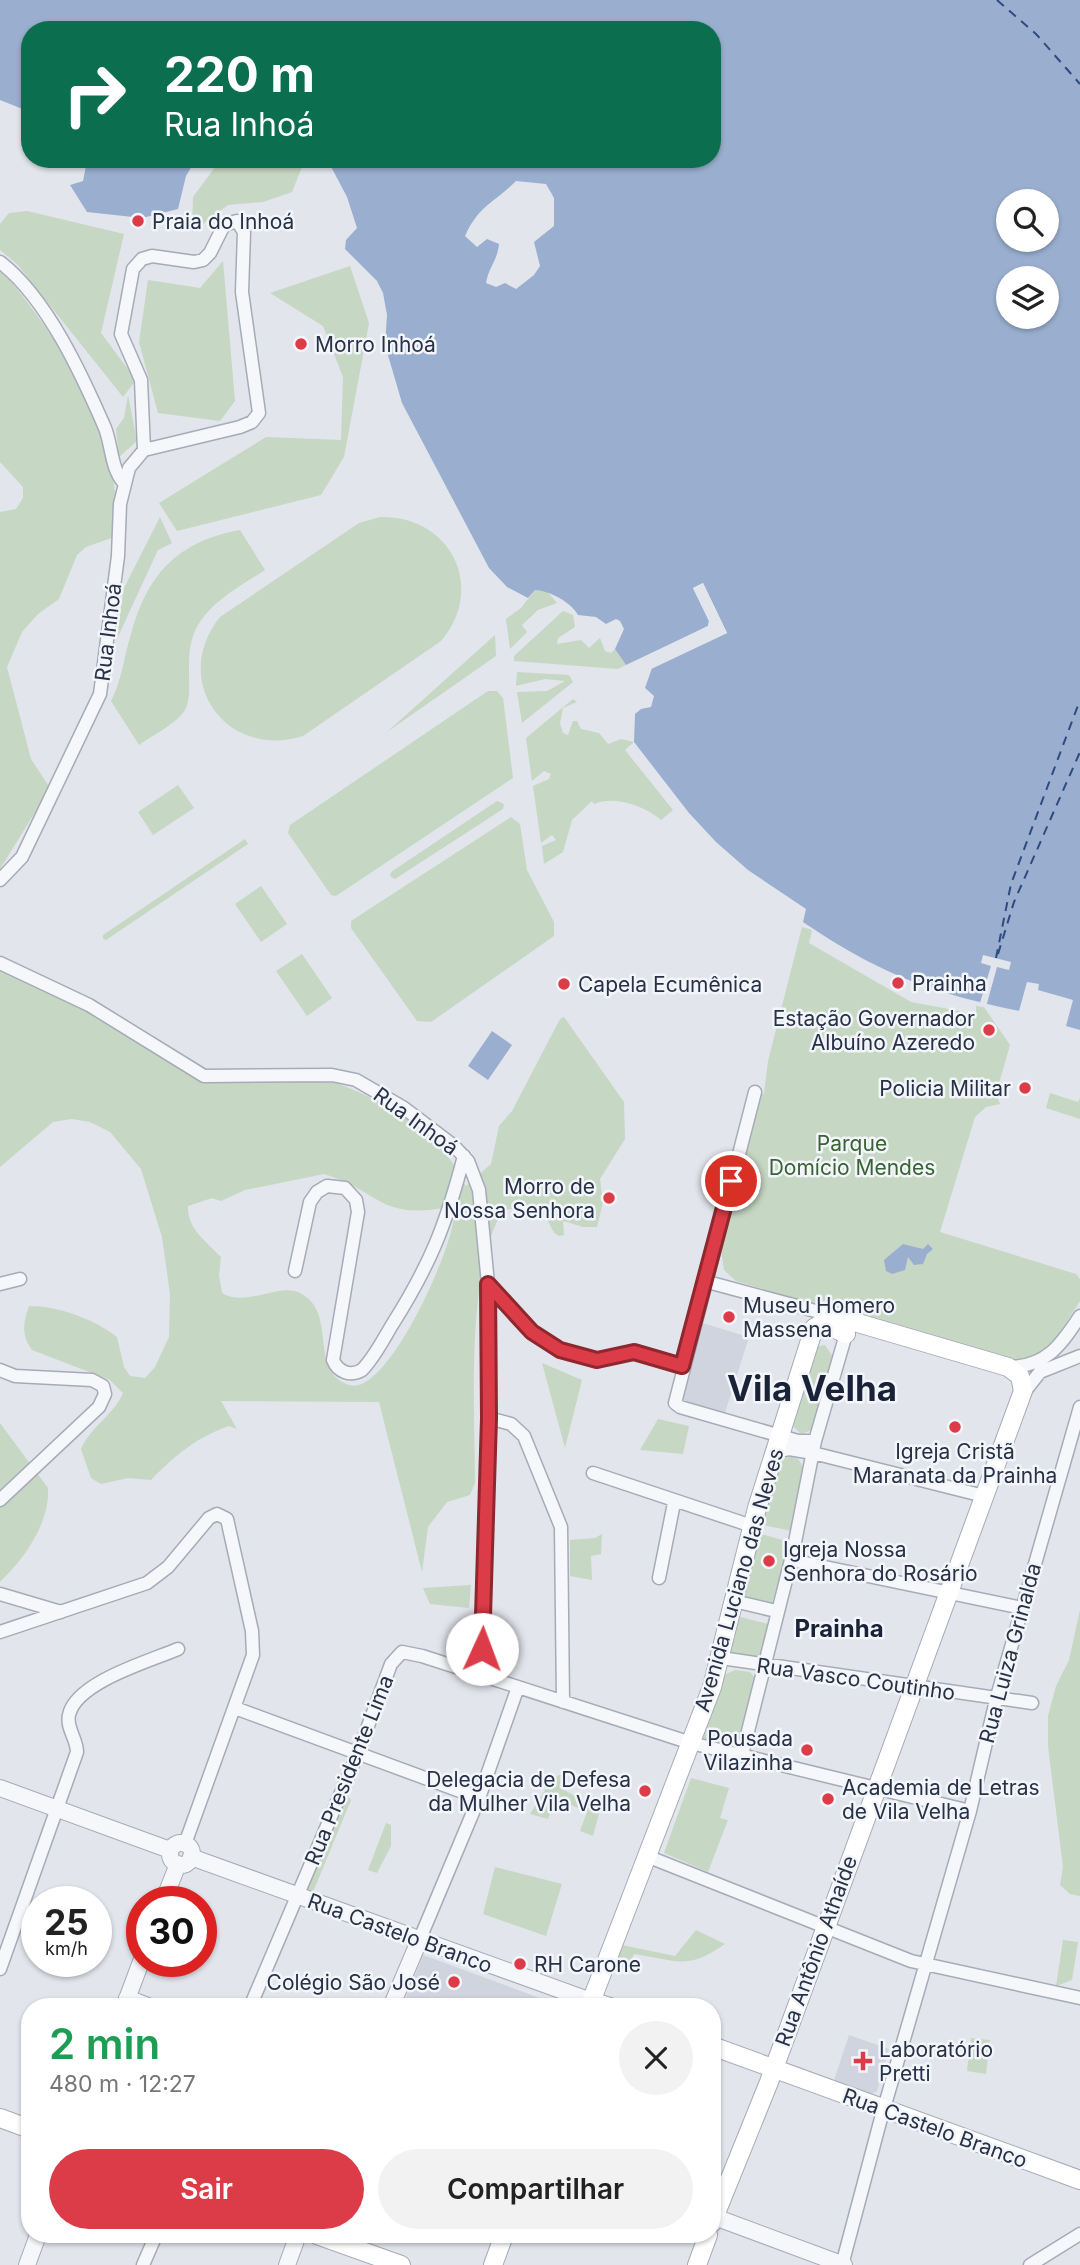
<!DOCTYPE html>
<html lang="pt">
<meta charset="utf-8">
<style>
body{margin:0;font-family:Inter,sans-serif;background:#f2f2f2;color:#222;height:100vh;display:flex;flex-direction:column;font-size:26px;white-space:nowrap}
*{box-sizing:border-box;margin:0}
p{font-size:23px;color:#767676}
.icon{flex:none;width:38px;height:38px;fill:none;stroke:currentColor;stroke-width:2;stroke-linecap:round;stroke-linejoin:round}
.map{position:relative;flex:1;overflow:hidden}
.sheet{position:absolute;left:21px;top:1998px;width:700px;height:245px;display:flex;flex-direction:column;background:#fff;border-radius:28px;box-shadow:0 2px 5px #0004}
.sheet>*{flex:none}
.top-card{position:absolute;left:21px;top:21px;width:700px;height:147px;border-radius:28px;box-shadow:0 2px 5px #0004;background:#0b6e4f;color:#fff;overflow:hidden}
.controls{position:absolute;left:996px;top:189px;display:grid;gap:14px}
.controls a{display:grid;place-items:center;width:63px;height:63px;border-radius:50%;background:#fff;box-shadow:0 2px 5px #0004;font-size:35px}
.speed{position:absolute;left:21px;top:1886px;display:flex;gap:14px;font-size:35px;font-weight:700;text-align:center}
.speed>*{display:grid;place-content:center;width:91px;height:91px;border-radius:50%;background:#fff;box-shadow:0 2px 5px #0004;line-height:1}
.speed small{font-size:18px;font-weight:400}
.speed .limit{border:10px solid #d22;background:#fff;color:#111}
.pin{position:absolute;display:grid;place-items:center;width:60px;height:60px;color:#fff;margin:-30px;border:4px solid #fff;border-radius:50%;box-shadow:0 2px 7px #0007}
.me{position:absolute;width:77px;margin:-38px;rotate:2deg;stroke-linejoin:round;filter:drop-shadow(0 0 5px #0008)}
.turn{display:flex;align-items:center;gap:24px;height:147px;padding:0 28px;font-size:32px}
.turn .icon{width:91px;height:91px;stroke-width:2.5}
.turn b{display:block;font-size:49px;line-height:60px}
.round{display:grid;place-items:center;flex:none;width:74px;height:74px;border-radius:37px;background:#f2f2f2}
.headline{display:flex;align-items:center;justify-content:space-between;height:119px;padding:0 28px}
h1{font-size:42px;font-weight:600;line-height:52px;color:#1e9e55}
.primary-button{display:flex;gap:14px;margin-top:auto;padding:14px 28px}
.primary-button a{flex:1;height:80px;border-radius:42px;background:#dc3c47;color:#fff;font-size:28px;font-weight:600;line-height:80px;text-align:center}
.primary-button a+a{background:#f2f2f2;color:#222}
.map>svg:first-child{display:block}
.built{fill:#d0d4de}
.green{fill:#c6d7c3;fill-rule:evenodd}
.water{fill:#9aafcf;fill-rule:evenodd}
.pier{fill:#e2e5ec}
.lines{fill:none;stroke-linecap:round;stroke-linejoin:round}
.ferry{stroke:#2e4b7f;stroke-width:2;stroke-dasharray:9 7;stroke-linecap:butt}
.minor-casing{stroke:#a6abb7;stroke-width:15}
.tertiary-casing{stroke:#a6abb7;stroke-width:18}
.secondary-casing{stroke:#a6abb7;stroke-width:20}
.minor{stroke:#f6f7fa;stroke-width:12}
.tertiary{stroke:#f6f7fa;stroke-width:16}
.secondary{stroke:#fff;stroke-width:18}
.route-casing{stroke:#8f272e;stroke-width:18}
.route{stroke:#dc3c47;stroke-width:12}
.poi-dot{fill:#dc3c47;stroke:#f2f5f9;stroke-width:2.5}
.labels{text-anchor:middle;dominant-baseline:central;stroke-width:5;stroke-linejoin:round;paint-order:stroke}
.poi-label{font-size:21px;fill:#283146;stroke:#f2f5f9;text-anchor:start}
.street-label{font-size:21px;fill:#283146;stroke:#f2f5f9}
.park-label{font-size:21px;fill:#396334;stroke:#f2f5f9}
.quarter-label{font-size:24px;font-weight:bold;fill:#1a2237;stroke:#f2f5f9}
.town-label{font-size:35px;font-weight:bold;fill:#1a2237;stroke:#f2f5f9}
</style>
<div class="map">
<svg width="1080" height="2265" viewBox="0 0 1080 2265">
<rect width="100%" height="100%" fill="#e2e5ec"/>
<path class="built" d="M699 1322 749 1337 724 1416 681 1404Z
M423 1955 502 1984 563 2007H402Z
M849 2035 889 2049 877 2091 871 2094 834 2080Z"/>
<path class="green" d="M221 159H283L302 167 292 192 263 202 228 205 192 232 193 197Z
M27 211 124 234 101 333 136 380 123 397 17 264 0 250V224L9 213Z
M223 261 235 401 220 421 158 413 139 342 148 280 200 288Z
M350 266 369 323 344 457 321 495 177 531 159 503 266 437 341 440 343 377 323 326 270 293Z
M0 267C66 351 120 423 117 536L86 547 77 555 59 599 38 614 22 632 7 667 31 759 50 788 0 869V512L16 509 23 498V487L0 462Z
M128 395 137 441 119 457 116 429 124 418Z
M160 517 172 543 158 550 116 641 124 588Z
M380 517C450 515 487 587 441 641L303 736C227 760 169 681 220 617L359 523Z
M240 530 265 570C242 585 213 600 198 625 180 655 197 697 183 713 172 726 153 735 139 745L111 701C122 680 124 656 131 634 147 574 178 541 240 530Z
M535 590H546L557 603 538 610 522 625 527 632 510 649 506 619 521 608Z
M563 611 573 615 575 627 558 638 557 644 581 640 589 648 600 638 605 651 611 653 615 649 626 665 618 669 514 661V656Z
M495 635 496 656 387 732Z
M517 672 569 675 573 682 522 723 517 692 547 691 565 681 545 679 516 686Z
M488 691H497L503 698 513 778 336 896 331 895 288 833 290 825Z
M573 699 577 702 563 708 560 723 563 733 568 735 573 721H577L581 729 599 733 608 744 621 739 634 742 625 750 673 810 661 820C645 806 614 795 594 804L592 801 572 820 563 852 544 864 542 846 556 840 552 835 541 843 533 786 549 779 551 774 544 771 532 781 526 738Z
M178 785 194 808 153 835 138 812Z
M497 801 504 804 503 809 395 879 390 876 391 872Z
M511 817 520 824 527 870 554 922V936L431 1022 417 1021 351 928V921Z
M245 839 248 844 106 940 103 939V935Z
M261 886 287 924 261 942 235 904Z
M802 927 812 930 809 943 911 1002 976 1014V1006L984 1007 1010 1045 996 1094 1000 1104 986 1107 975 1117 940 1232 1076 1274 1080 1279V1301L1045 1356 1028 1362 1002 1360 736 1281 724 1270 721 1250 759 1093 764 1094 768 1061Z
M302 954 332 998 307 1016 276 971Z
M0 970 44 991 75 997 197 1076 336 1083C379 1098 424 1125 452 1162 457 1170 460 1179 466 1186L491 1164 499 1126 512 1111 560 1019 564 1017 624 1102 625 1139 600 1179 603 1202 597 1227H583L563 1221 564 1235 559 1236C551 1232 552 1226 546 1219 535 1207 517 1208 503 1210 465 1274 475 1408 475 1483L470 1495 447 1502 428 1527 422 1572 379 1402 221 1401 237 1429 229 1426C197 1437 174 1456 151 1480L128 1478 101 1484 91 1478 81 1449C91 1426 114 1415 123 1393L110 1380 32 1350C21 1334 23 1324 29 1306 58 1306 94 1319 117 1337L124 1367 130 1376 145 1378 155 1367 169 1337 170 1294 162 1237 141 1169 110 1132 90 1122 72 1119 53 1122 0 1167ZM324 1174C380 1191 378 1219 444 1208L454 1215C454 1246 387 1398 349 1385 307 1371 339 1313 300 1293 279 1282 246 1308 222 1293L219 1275 221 1257C207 1242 187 1229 188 1206L212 1198 221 1201 245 1190Z
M1050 1093 1078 1102 1080 1098V1119L1046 1108Z
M825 1345 833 1357 812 1430 801 1434 792 1425 815 1347Z
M542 1363 582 1380 565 1448Z
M658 1419 689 1426 683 1454 640 1450Z
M0 1423 48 1488C50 1523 24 1559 0 1582Z
M790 1456 798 1459 805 1470 792 1531 758 1524 781 1459Z
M602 1534 601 1554 591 1556 592 1580 570 1576V1540L595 1538Z
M761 1534 790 1542 771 1606 742 1597Z
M471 1585 469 1608 430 1604 423 1588Z
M1080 1610V1896L1070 1894 1060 1885 1063 1867 1048 1746V1716L1056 1686 1069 1660Z
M737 1616 768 1624 760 1661 727 1655Z
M735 1670 750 1672 756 1679 739 1745 734 1748 705 1741 702 1735 724 1675Z
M574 1767 564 1774 559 1787 600 1810 593 1836 580 1831 587 1812 556 1798 548 1819 530 1814 552 1779Z
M691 1778 729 1788 720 1818 728 1820 708 1872 664 1853Z
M347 1796 351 1800 311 1897 303 1894Z
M386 1823 391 1825V1846L377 1873 368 1870Z
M495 1867 562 1884 546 1936 483 1914Z
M696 1930 725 1944C687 1971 676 1960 634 1954L627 1970 614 1966 617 1944 675 1956Z
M1063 1940 1078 1942 1072 1980 1056 1986Z
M971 2038 990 2040 986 2074 967 2071Z"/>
<path class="water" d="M0 0H1080V1030L1066 1026 1073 1000 1038 990 1039 984 1027 982 1019 1011C929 992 880 974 803 922L806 909 748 870 716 842 689 813 634 742 635 714 641 709 651 707 654 696 645 688 652 668 727 633 703 583 693 588 709 621 708 626 626 665 615 649 624 629 620 621 616 619 606 624 596 617 578 615C571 602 550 591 535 590L528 598 507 587 489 568 402 403 385 345 387 315 383 293 377 281 345 249 346 240 357 228 347 197 327 159H712V30H30V112L0 100ZM516 181 546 184 554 198V226L534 242 540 266 534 275 516 289 505 283 496 287 486 283C489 266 497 262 499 244L487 239 477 247 465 236C479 205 494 203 516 181ZM1008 201H1046V240H1008ZM1008 278H1046V317H1008Z
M83 159H196L186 176 178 209 142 218 87 212 70 185 83 181 86 166Z
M492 1031 512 1045 488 1080 468 1066Z
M903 1244 923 1249 928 1244 933 1249 927 1254 923 1264 914 1265 908 1257 905 1270 892 1274 886 1271 884 1260Z"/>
<path class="pier" d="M703 583 727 633 647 671 650 665 722 631 701 588 697 590 712 620 710 629 623 668 708 626 709 621 693 588Z
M983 955 1011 962 1009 970 997 967 986 1007 979 1006 991 966 981 963Z"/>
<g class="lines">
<path class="ferry" d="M997 0 1036 34 1080 84
M998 954 1014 902 1080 752
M996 958 1011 884 1080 700"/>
<g class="minor-casing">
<path id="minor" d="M0 262C47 298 82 375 105 428 112 446 111 469 124 483
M0 880 22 857 100 694 118 556 120 504 129 468 144 450 240 427 252 422 259 413 242 292 244 232 237 221 224 225 210 253 203 260 194 262 152 256 142 259 133 269 121 334 141 380 144 450
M0 963 89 1005 204 1076 332 1075 356 1080 404 1108 454 1146 468 1161 479 1190 488 1284 489 1418 481 1675
M755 1092 675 1403 680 1407 798 1441H815
M295 1271 310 1202 317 1192 327 1186 345 1188 356 1200 358 1212 333 1360C338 1372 350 1377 362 1370 374 1358 383 1340 392 1325 430 1265 446 1225 464 1156
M704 1281 834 1316 843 1324 846 1334 815 1441 793 1552 742 1755
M0 1284 20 1279
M488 1284 532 1332 560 1350 597 1360 634 1352 683 1366
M1008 1367C1046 1367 1061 1345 1080 1316
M0 1370 15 1376 92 1380 103 1386 105 1394 99 1407 0 1500
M1021 1396 1040 1372 1080 1356
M489 1418 511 1424 524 1436 561 1527 563 1702
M774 1452 789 1449 813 1453 984 1496
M593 1473 752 1526
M791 1560 1022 1608
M659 1578 674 1503
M0 1594 61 1612
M734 1601 776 1611
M0 1632 147 1583 168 1567 209 1518 217 1514 227 1519 252 1631 253 1655 185 1844
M721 1658 1032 1703
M235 1708 479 1798
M649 1857 911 1961 1080 1998
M419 1941 479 1798 518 1687
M0 1969 77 1752C77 1739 66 1728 69 1715 76 1682 150 1661 178 1649
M250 2007 358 1753 391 1664 402 1652 422 1656 691 1743 970 1811
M143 2265 156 2235
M842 2265 880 2122 970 1811 996 1700 1080 1407
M1030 2265 1080 2234"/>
</g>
<g class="tertiary-casing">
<path id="tertiary" d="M0 1788 170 1850
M170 1854a11 11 0 1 1 22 0a11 11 0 1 1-22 0Z
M191 1857 591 2001
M163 1902 178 1864
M127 1998 150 2007
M124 2007 142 1959
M391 2007 419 1941
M712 2216 844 2265
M27 2265 38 2235
M287 2265 298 2235"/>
</g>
<g class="secondary-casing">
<path id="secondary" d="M818 1327H831L846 1334
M591 2001 610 2007
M589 2007 712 1687 757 1508 814 1328
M712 2046 1080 2180
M0 2118 30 2129
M712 2223 769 2082 1023 1391 1020 1376 1008 1367 834 1316 814 1328
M317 2235 401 2265
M493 2265 504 2235
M697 2265 708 2235"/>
</g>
<use href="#minor" class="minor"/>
<use href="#tertiary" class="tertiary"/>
<use href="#secondary" class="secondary"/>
</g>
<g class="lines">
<g class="route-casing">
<path id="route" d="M482 1649 489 1418 488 1284 532 1332 560 1350 597 1360 634 1352 682 1366 731 1181"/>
</g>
<use href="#route" class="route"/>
</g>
<g class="poi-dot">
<circle cx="138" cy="221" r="7"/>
<circle cx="301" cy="344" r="7"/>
<circle cx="898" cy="983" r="7"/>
<circle cx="564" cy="984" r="7"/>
<circle cx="989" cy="1030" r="7"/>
<circle cx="1025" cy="1088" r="7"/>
<circle cx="609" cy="1198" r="7"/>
<circle cx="729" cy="1317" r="7"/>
<circle cx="955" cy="1427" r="7"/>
<circle cx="769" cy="1561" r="7"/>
<circle cx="807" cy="1750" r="7"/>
<circle cx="645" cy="1791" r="7"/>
<circle cx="828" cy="1799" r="7"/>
<circle cx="520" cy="1964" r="7"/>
<circle cx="454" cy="1982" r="7"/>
<path d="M859.5 2050.5h7v7h7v7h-7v7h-7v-7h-7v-7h7z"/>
</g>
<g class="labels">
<g class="poi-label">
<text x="152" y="221">Praia do Inhoá</text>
<text x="315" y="344">Morro Inhoá</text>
<text x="912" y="983">Prainha</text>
<text x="578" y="984">Capela Ecumênica</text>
<text x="975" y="1018" text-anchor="end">Estação Governador<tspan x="975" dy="24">Albuíno Azeredo</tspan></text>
<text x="1011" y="1088" text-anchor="end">Policia Militar</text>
<text x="595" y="1186" text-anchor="end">Morro de<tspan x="595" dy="24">Nossa Senhora</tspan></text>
<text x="743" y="1305">Museu Homero<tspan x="743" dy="24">Massena</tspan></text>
<text x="955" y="1451" text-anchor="middle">Igreja Cristã<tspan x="955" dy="24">Maranata da Prainha</tspan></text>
<text x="783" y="1549">Igreja Nossa<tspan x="783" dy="24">Senhora do Rosário</tspan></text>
<text x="793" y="1738" text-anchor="end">Pousada<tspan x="793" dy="24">Vilazinha</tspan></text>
<text x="631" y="1779" text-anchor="end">Delegacia de Defesa<tspan x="631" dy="24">da Mulher Vila Velha</tspan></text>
<text x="842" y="1787">Academia de Letras<tspan x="842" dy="24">de Vila Velha</tspan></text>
<text x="534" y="1964">RH Carone</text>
<text x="440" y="1982" text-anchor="end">Colégio São José</text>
<text x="879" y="2049">Laboratório<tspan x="879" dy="24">Pretti</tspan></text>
</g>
<g class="street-label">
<text transform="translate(108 632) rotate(-83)">Rua Inhoá</text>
<text transform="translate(416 1121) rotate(36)">Rua Inhoá</text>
<text transform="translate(739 1580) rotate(-74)">Avenida Luciano das Neves</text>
<text transform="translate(1010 1653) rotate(-75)">Rua Luiza Grinalda</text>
<text transform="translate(856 1679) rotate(8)">Rua Vasco Coutinho</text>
<text transform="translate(349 1770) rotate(-68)">Rua Presidente Lima</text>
<text transform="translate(400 1933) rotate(20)">Rua Castelo Branco</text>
<text transform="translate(816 1951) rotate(-70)">Rua Antônio Athaíde</text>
<text transform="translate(935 2128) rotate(20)">Rua Castelo Branco</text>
</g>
<g class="park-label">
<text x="852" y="1143">Parque<tspan x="852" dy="24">Domício Mendes</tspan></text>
</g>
<g class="quarter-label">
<text x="839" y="1628">Prainha</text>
</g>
<g class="town-label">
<text x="812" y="1388">Vila Velha</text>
</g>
</g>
</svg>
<div class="controls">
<a><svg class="icon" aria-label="search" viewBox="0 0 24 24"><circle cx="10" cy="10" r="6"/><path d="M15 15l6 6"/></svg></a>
<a><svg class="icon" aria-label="layers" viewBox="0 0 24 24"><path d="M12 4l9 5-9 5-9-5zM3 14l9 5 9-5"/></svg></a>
</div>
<div class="speed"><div>25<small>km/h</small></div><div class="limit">30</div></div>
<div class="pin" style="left:731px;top:1181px;background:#d93025"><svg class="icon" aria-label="arrive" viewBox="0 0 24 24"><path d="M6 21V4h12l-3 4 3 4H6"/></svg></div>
<svg class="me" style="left:482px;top:1649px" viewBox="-20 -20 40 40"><circle r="19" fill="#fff"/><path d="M0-13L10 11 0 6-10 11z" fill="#dc3c47"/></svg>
<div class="top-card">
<div class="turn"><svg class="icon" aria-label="right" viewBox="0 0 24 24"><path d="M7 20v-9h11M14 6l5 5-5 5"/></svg><div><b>220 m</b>Rua Inhoá</div></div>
</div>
<section class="sheet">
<div class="headline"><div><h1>2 min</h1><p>480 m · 12:27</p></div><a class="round"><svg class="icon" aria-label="close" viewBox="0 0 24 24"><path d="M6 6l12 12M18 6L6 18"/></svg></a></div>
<div class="primary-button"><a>Sair</a><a>Compartilhar</a></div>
</section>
</div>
